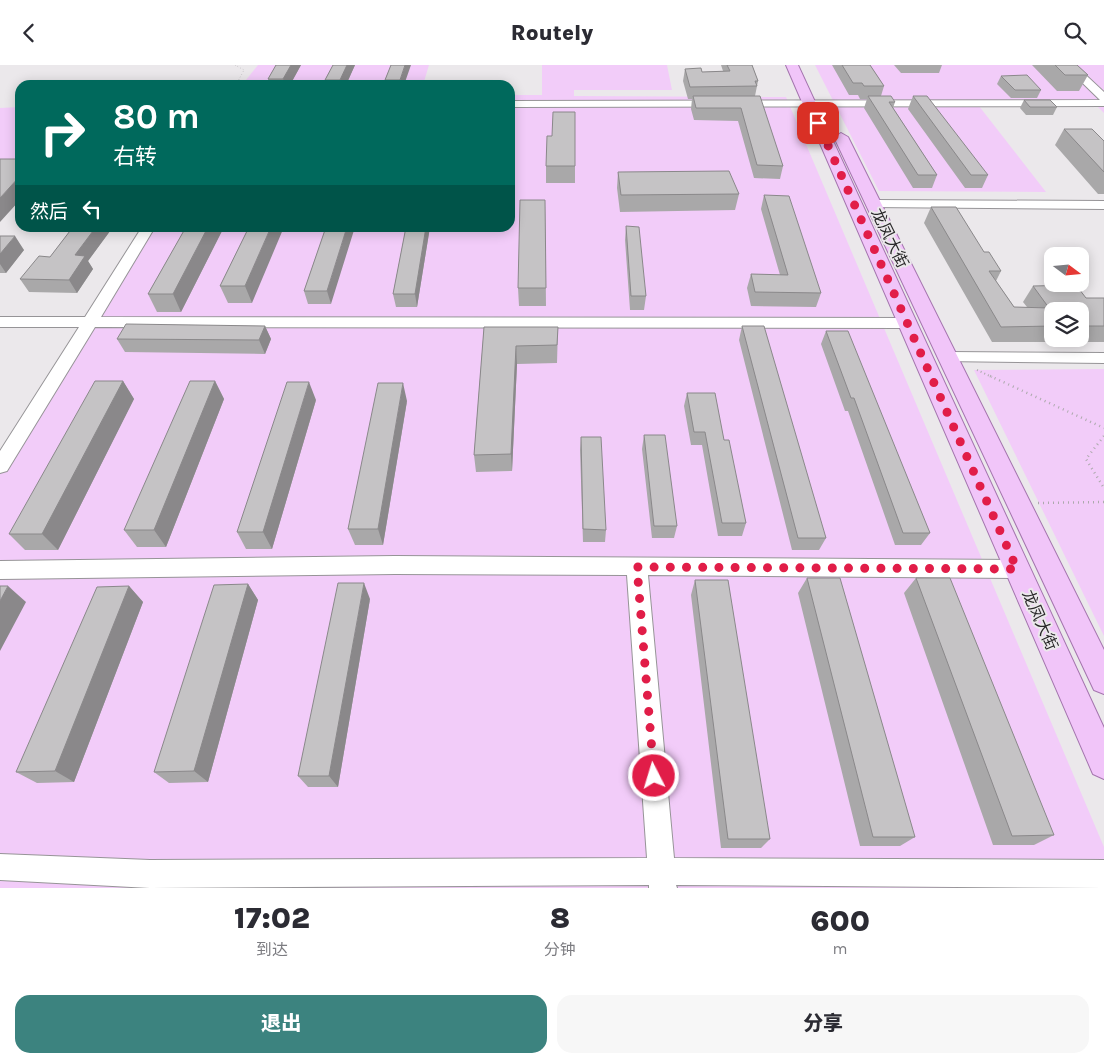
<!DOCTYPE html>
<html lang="zh">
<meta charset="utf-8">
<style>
body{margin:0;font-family:Karla,"Noto Sans SC",sans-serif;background:#f7f7f7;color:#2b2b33;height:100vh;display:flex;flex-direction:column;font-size:19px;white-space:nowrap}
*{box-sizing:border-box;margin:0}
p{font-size:16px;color:#7c7c81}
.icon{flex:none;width:28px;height:28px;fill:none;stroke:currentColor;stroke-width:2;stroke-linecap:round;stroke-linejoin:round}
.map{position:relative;height:823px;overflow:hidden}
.panel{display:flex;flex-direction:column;background:#fff;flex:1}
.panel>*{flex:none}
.top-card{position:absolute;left:15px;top:15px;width:500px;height:152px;border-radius:15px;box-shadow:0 2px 12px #0003;background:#00695c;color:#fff;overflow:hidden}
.needle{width:32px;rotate:106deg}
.tools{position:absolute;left:1044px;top:182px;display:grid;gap:10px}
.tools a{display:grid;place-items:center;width:45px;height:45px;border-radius:10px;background:#fff;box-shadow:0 2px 12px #0003;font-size:25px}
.pin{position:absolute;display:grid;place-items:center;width:42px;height:42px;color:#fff;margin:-21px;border-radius:10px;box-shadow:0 2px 8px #0006}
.me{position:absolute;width:55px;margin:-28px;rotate:355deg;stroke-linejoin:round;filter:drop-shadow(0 0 4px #0008)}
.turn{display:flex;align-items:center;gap:18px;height:105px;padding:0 15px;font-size:22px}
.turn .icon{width:65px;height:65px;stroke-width:2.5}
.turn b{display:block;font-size:35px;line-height:42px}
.then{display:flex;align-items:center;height:48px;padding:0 15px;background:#0003;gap:10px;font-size:19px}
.eta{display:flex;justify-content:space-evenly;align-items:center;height:85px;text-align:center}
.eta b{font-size:30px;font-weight:800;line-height:35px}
.action{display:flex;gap:10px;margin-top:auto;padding:10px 15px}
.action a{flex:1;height:58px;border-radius:15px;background:#3c837f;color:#fff;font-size:20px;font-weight:800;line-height:58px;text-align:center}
.action a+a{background:#f7f7f7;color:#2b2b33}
header{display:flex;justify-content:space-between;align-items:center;height:65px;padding:0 15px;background:#fff;font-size:22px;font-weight:800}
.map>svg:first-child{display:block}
.green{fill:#f2ccf9}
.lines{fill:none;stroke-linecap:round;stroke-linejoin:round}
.minor-casing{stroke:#969497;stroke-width:2}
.major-casing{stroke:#a475ae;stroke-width:2}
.path-far2{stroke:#adaaad;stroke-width:1;stroke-dasharray:0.5 2.5;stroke-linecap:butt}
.path-far1{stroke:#adaaad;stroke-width:2;stroke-dasharray:1 3;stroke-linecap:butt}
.path{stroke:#adaaad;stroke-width:2.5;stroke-dasharray:1 4;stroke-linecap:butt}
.minor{fill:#fff;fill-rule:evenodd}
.major{fill:#f1c5f9;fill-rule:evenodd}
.wall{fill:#a9a8a9;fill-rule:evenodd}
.shaded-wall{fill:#8a888a}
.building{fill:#c5c3c5;stroke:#8a888a}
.route{stroke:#e11d48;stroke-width:9;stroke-dasharray:0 16.2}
.labels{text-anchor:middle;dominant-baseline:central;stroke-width:4;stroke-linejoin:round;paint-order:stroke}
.street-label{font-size:16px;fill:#292829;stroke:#ebe8eb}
</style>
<header><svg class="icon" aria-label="back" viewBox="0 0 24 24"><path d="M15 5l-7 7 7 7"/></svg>Routely<svg class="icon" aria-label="search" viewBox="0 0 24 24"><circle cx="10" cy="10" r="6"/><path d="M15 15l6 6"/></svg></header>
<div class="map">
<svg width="1104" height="823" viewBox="0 0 1104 823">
<rect width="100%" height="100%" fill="#ebe8eb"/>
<path class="green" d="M258 0H429L423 20H242Z
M542 0H667L672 25H574V31L786 32 1104 782V823H0V401L149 163 510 162V30H542Z
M815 0H1104V48L1098 42 979 41 1046 127 879 126Z
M20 42V98H0V43Z
M1104 304V571L974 305Z"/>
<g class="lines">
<g class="minor-casing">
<path id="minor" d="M1064 0H1075L1104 27V41L510 42V36L1100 35Z
M874 135 1104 136V144L869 142 867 139Z
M142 162H155L101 252 907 253 915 258 907 263 95 262 7 406 0 408V386L79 262H0V252H85Z
M948 287 1104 288V298L942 296 940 292 942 288Z
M395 491 1017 495 1024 498 1027 504 1024 510 1017 513 648 510 674 793 1104 795V823L676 820 677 823H649V820L150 823 0 815V789L150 795 647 793 627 510 395 509 0 514V496Z"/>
</g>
<g class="major-casing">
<path id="major" d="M786 0H798L1104 663V714L1093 709Z
M841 68 848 72 1104 585V629L1094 625 834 72Z"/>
</g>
<path class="path-far2" d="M235 0 244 5 236 20"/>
<path class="path-far1" d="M977 305 992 312"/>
<path class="path" d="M990 311 1104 363
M1104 371 1086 394 1104 423
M1038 438 1104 437"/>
<use href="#minor" class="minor"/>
<use href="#major" class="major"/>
</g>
<path class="wall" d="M276 0H301L290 20H270L268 14Z
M333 0H355L346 20H326L325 15Z
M391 0 404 20H386L385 15Z
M721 0H752L758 16 755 31 783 101 780 114 754 113 738 56 694 55 691 44 692 34H688L683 16 685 4 702 7 723 6Z
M832 0H870L884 21 881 31 895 37 893 43 937 110 932 123H913L864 43 867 34H860L858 30H849Z
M894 0H942L939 8H901Z
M1032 0H1077L1088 10 1079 26H1057Z
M1001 11 1041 25 1037 33H1011L997 19Z
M913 31 988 110 982 123H965L908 44Z
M1024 35 1057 42 1053 50H1026L1020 43Z
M1064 64 1104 76V129H1098L1055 80Z
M546 101H575V118H546Z
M618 107 739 129 735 145 620 147 617 123Z
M764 130 821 228 816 242 751 241 747 223 751 209 780 210 761 144Z
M545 135 546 241H519L518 223Z
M931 142 984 187 1001 206 996 216 1014 242H1027L1023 237 1033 221 1086 233H1104V277H992L924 158ZM1052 246H1080V274H1052Z
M626 161 646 231 644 245H630L625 175Z
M73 162H113L88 196 93 204 77 228 29 227 20 214 50 192Z
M186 162H224L181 247H157L148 229Z
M249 162 252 238H228L220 221Z
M326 162 331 239H308L304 226Z
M406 162H430L417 242H396L393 229Z
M0 171 24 185 6 208H0Z
M265 261 271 274 265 289 125 287 117 274Z
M742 261 826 473 819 485H792L739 275Z
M484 262H558L557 298 517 299 512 406 476 407 474 390Z
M826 266 930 468 921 480H895L848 346H845L821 279Z
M123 316 134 334 58 485H25L9 469Z
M215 316 224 334 166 482H137L124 465Z
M687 328 724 375 746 458 742 471H718L702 380H691L684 341Z
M316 335 272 484H246L237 467Z
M407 336 383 480H355L348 464Z
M644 370 677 461 674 473H652L642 384Z
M581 372 606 465 605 477H583L580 385Z
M807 513 915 772 900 781H860L798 528Z
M916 513 1054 770 1034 780H993L904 528Z
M695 515 770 774 761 783H721L691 530Z
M248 519 258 535 208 717 169 718 154 707Z
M129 521 143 537 74 717 37 718 16 707Z
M370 534 338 722H308L298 711Z"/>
<path class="shaded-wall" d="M291 0H301L290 20H285L283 14Z
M347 0H355L346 20H341L340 15Z
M405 0H411L404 20H401L400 15Z
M20 111V135L0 157V133Z
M96 162H113L88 196 93 204 77 228 69 215 75 190Z
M208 162H224L181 247 173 229Z
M271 162H284L252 238 245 221Z
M347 162H355L331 239 327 226Z
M426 162H430L417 242 415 229Z
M15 171 24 185 6 208 0 199V189Z
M265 261 271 274 265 289 259 275Z
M516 281 517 299 512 406 511 389Z
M123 316 134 334 58 485 42 469Z
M215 316 224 334 166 482 154 465Z
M309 317 316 335 272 484 263 467Z
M403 318 407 336 383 480 378 464Z
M364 518 370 534 338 722 329 711Z
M248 519 258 535 208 717 194 706Z
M8 521 26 537 0 586V536Z
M129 521 143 537 74 717 55 706Z"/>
<path class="building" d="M276 0H291L283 14H268Z
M333 0H347L340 15H325Z
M391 0H405L400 15H385Z
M727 0H752L758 16H755L757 21 690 22 685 4 701 3 702 7 730 6Z
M842 0H870L884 21H864L862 18H853Z
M1055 0H1077L1088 10H1065Z
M1027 10 1041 25H1015L1001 11Z
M693 31H760L783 101 757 100 741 43H696Z
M868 31H891L895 37H889L937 110H918Z
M913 31H927L988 110H971Z
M1024 35H1050L1057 42H1030Z
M553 47H575V101H546L547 71H552Z
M1064 64H1092L1104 76V107Z
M0 94H20V111L0 133Z
M729 106 739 129 621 130 618 107Z
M764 130 789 131 821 228 755 227 751 209 788 210Z
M520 135H545L546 223H518Z
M931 142H956L984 187H989L1001 206H989L1014 242 1049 243 1033 221 1076 220 1086 233H1104V261H1080V246H1052V261L1001 262Z
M626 161 639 162 646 231H631Z
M73 162H96L75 190 85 191 69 215 20 214 39 191 50 192Z
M186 162H208L173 229H148Z
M249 162H271L245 221H220Z
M326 162H347L327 226H304Z
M406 162H426L415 229H393Z
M0 171H15L0 189Z
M126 259 265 261 259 275 117 274Z
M742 261H764L826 473H798Z
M484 262H558L557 280 516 281 511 389 474 390Z
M826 266H848L930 468H903L854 333H851Z
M95 316H123L42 469H9Z
M190 316H215L154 465H124Z
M287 317H309L263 467H237Z
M378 318H403L378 464H348Z
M687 328H715L724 375H729L746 458H722L705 367H694Z
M644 370H665L677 461H654Z
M581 372H601L606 465 583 464Z
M807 513H840L915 772H873Z
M916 513H950L1054 770 1012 771Z
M695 515H728L770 774H728Z
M338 518H364L329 711H298Z
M248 519 194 706 154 707 214 520Z
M0 521H8L0 536Z
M129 521 55 706 16 707 97 522Z"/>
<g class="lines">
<path class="route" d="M654 711 637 502 1017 504 818 58"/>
</g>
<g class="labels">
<g class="street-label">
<text transform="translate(890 173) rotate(64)">龙凤大街</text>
<text transform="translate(1040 555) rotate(66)">龙凤大街</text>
</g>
</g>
</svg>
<div class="tools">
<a><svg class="needle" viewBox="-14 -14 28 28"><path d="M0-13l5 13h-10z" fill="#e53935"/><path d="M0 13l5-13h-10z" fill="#7c7c81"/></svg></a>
<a><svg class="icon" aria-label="layers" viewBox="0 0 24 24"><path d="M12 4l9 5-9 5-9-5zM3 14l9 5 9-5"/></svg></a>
</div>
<div class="pin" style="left:818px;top:58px;background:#d93025"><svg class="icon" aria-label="arrive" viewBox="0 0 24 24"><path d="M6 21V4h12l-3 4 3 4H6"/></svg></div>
<svg class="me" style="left:654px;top:711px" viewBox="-20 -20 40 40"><circle r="17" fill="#e11d48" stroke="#fff" stroke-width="3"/><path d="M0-11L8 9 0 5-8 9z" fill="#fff"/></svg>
<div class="top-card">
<div class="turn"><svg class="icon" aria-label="right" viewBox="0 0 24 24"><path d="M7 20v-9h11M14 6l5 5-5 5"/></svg><div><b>80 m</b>右转</div></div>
<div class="then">然后<svg class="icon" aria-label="left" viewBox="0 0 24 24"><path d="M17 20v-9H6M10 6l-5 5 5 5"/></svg></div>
</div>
</div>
<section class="panel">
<div class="eta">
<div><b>17:02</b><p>到达</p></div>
<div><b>8</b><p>分钟</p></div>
<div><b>600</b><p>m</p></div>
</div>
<div class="action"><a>退出</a><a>分享</a></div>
</section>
